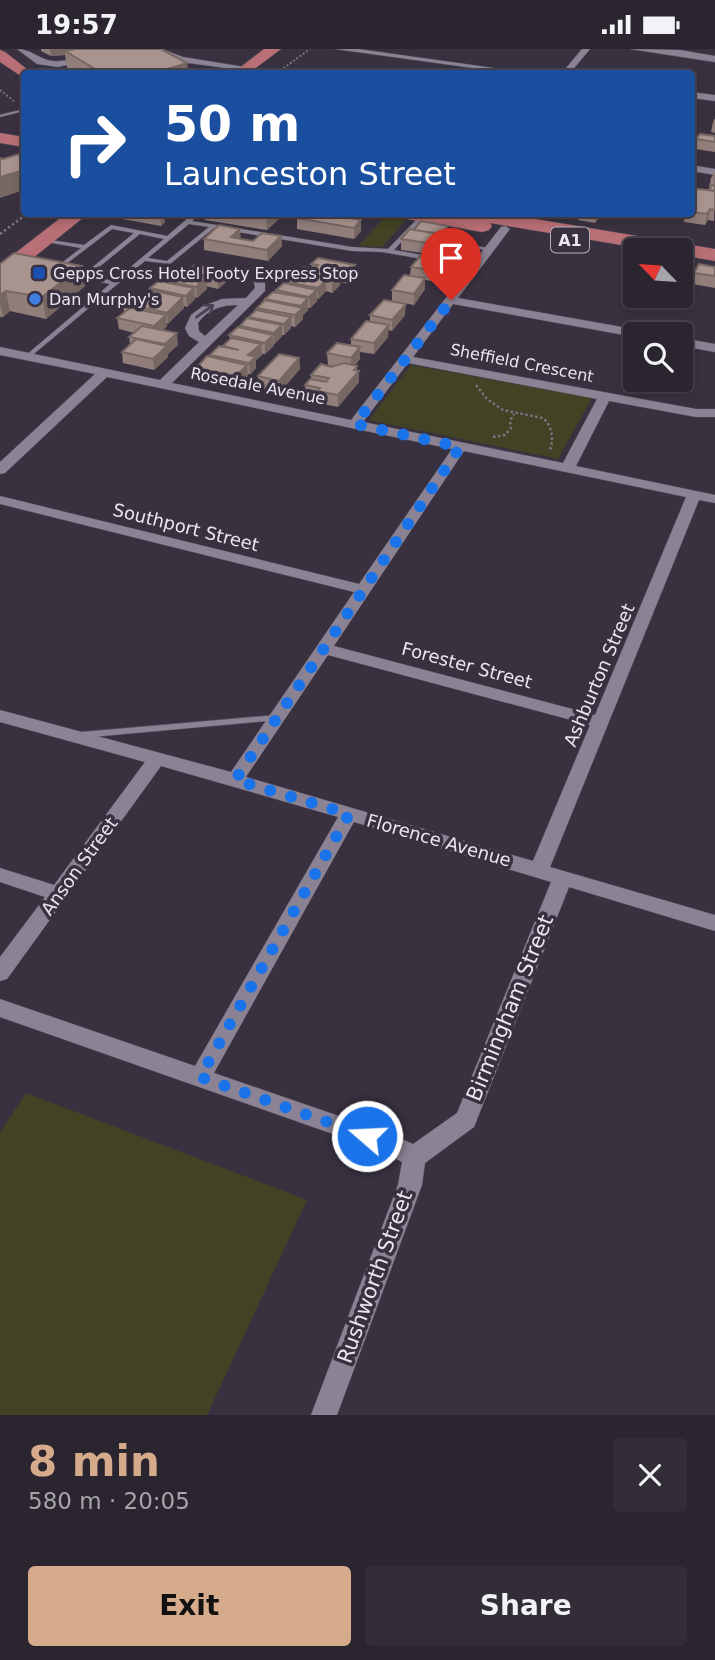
<!DOCTYPE html>
<meta charset="utf-8">
<style>
body{margin:0;font-family:"DejaVu Sans",sans-serif;background:#332d38;color:#f1f3f6;height:100vh;display:flex;flex-direction:column;font-size:26px;white-space:nowrap}
*{box-sizing:border-box;margin:0}
p{font-size:23px;color:#a6a5ab}
.icon{flex:none;width:38px;height:38px;fill:none;stroke:currentColor;stroke-width:2;stroke-linecap:round;stroke-linejoin:round}
.map{position:relative;height:1366px;overflow:hidden}
.panel{display:flex;flex-direction:column;background:#2b2530;flex:1}
.panel>*{flex:none}
.hud{position:absolute;left:21px;top:21px;width:674px;height:147px;border-radius:7px;box-shadow:0 4px 10px #0003,0 0 0 2px #47424c;background:#1a4fa0;color:#fff;overflow:hidden}
.needle{width:46px;rotate:295deg}
.buttons{position:absolute;left:623px;top:189px;display:grid;gap:14px}
.buttons a{display:grid;place-items:center;width:70px;height:70px;border-radius:7px;background:#2b2530;box-shadow:0 4px 10px #0003,0 0 0 2px #47424c;font-size:35px}
.pin{position:absolute;display:grid;place-items:center;width:60px;height:60px;color:#fff;margin:-72px -30px;border-radius:50% 50% 50% 0;rotate:-45deg;box-shadow:0 0 7px #0007}
.pin .icon{rotate:45deg}
.me{position:absolute;width:77px;margin:-38px;rotate:289deg;stroke-linejoin:round;filter:drop-shadow(0 0 5px #0008)}
.turn{display:flex;align-items:center;gap:24px;height:147px;padding:0 28px;font-size:32px}
.turn .icon{width:91px;height:91px;stroke-width:2.5}
.turn b{display:block;font-size:49px;line-height:60px}
.round{display:grid;place-items:center;flex:none;width:74px;height:74px;border-radius:7px;background:#332d38}
.overview{display:flex;align-items:center;justify-content:space-between;height:119px;padding:0 28px}
h1{font-size:42px;font-weight:700;line-height:52px;color:#d6ab8b}
.action{display:flex;gap:14px;margin-top:auto;padding:14px 28px}
.action a{flex:1;height:80px;border-radius:7px;background:#d6ab8b;color:#111;font-size:28px;font-weight:700;line-height:80px;text-align:center}
.action a+a{background:#332d38;color:#f1f3f6}
.status{display:flex;justify-content:space-between;align-items:center;height:49px;padding:0 35px;background:#2b2530;direction:ltr}
.status svg{height:19px;fill:currentColor}
.map>svg:first-child{display:block}
.green{fill:#424324}
.lines{fill:none;stroke-linecap:round;stroke-linejoin:round}
.lane-casing{stroke:#554e5a;stroke-width:1}
.street-casing{stroke:#554e5a;stroke-width:1}
.highway-casing{stroke:#554e5a;stroke-width:1}
.path-far1{stroke:#7a7380;stroke-width:2;stroke-dasharray:2 2;stroke-linecap:butt}
.path{stroke:#7a7380;stroke-width:2.5;stroke-dasharray:2.5 2.5;stroke-linecap:butt}
.lane{fill:#8b8293;fill-rule:evenodd}
.street{fill:#8b8293;fill-rule:evenodd}
.highway{fill:#b86f75;fill-rule:evenodd}
.wall{fill:#917e7a}
.shaded-wall{fill:#766763}
.building{fill:#a9938e;stroke:#766763;stroke-width:2}
.oneway{stroke:#494151}
.route{stroke:#1a73e8;stroke-width:12;stroke-dasharray:0 21.6}
.transit-dot{fill:#1a4fb4;stroke:#393140;stroke-width:2.5}
.shop-dot{fill:#3f7fe0;stroke:#393140;stroke-width:2.5}
.labels{text-anchor:middle;dominant-baseline:central;stroke-width:7;stroke-linejoin:round;paint-order:stroke}
.shield{fill:#393140;stroke:#b5afba;stroke-width:2}
.shield-label{font-size:16px;font-weight:bold;fill:#eae5ef}
.far-poi-label{font-size:16px;fill:#eae5ef;stroke:#393140;text-anchor:start}
.far-street-label{font-size:16px;fill:#eae5ef;stroke:#393140}
.street-label{font-size:18px;fill:#eae5ef;stroke:#393140}
.near-street-label{font-size:21px;fill:#eae5ef;stroke:#393140}
</style>
<div class="status"><b>19:57</b><svg viewBox="0 0 49 12"><path d="M0 12V9h3v3zM5 12V6h3v6zM10 12V3h3v9zM15 12V0h3v12zM26 1h20v11H26zM47 4h2v5h-2z"/></svg></div>
<div class="map">
<svg width="715" height="1366" viewBox="0 0 715 1366">
<rect width="100%" height="100%" fill="#393140"/>
<path class="green" d="M385 168 406 171 382 198 358 197Z
M411 316 592 349 558 410 369 371Z
M26 1044 307 1151 207 1366H0V1083Z"/>
<g class="lines">
<g class="lane-casing">
<path id="lane" d="M24 60V62L0 68V66Z
M194 164H200L192 172 352 198 388 200 422 165 425 167 414 179 455 186 462 194 493 200 490 202 461 197 448 213 446 214 382 203 352 202 214 179 170 215 145 212 29 309H25V307L110 235 70 227V225L83 226 134 184 112 180 57 222 54 220 55 219 81 199 46 193 44 192V190L84 196 111 176 167 187ZM189 175 209 178 167 212 148 209ZM411 182 451 188 457 195 445 210 394 201ZM140 185 164 190 114 232 88 227Z
M276 666 280 669 279 671 81 689 77 686 81 683Z"/>
</g>
<g class="street-casing">
<path id="street" d="M17 0C33 0 42 14 59 12 86 10 111 0 138 0L58 18 37 15Z
M150 0H162L183 8 251 19 247 22 181 13Z
M335 0H358L529 24H509Z
M582 0H590L570 24H562Z
M630 0 680 1 715 7V13Z
M691 43 715 46V52L691 49Z
M691 116 715 120V126L691 122Z
M505 177 510 180 458 249 639 281 645 285H635V288L453 255 413 308 696 360H715V368H696L609 352 576 417 715 446V454L699 451 550 818 715 866V882L569 838 474 1078 425 1114 422 1136 337 1366H311L398 1136 402 1113 384 1103 0 968V950L195 1017 338 768 161 717 7 930 0 932V908L45 848 0 833V819L54 836 145 713 0 673V661L231 723 354 543 0 455V447L359 535 452 400 107 328 5 424 0 425V413L95 325 0 306V298L160 331 199 293 189 287 185 279 191 266 203 257 222 250 246 249 255 239 253 228 259 225 265 228V242L172 334 351 371 501 178ZM238 256 205 287 199 282 198 274C208 260 222 256 238 256ZM408 314 597 350 563 414 363 373ZM464 402 686 448 595 666 334 597ZM328 606 590 676 533 812 246 728ZM354 773 551 833 457 1064 413 1095 391 1085 214 1024Z
M681 289 715 295V303L681 297Z"/>
</g>
<g class="highway-casing">
<path id="highway" d="M264 0H281L249 24H233Z
M0 1 5 3 32 24H24V29L0 13Z
M0 84 24 88V98L0 94Z
M67 164H89L7 230 0 232V216Z
M398 164H499L715 200V212L681 206V201H651L490 174 492 177 489 181 482 183 407 170Z"/>
</g>
<path class="path-far1" d="M277 24 310 0
M0 41 15 53"/>
<path class="path" d="M0 185 28 164
M476 336 487 350 503 361 543 369C552 377 553 387 551 399L547 400
M493 388 505 386 511 379 510 372 514 365"/>
<use href="#lane" class="lane"/>
<use href="#street" class="street"/>
<use href="#highway" class="highway"/>
</g>
<path class="wall" d="M41 0H161L187 14 188 24H76L67 19 65 6 51 7 41 2Z
M715 69V84L711 83 713 73Z
M715 87V103L695 100 696 90Z
M715 123 714 172 708 171 705 176 684 173 685 164H691V139L709 141 711 139H709L711 129Z
M116 164H172L165 170V173L161 177 117 169Z
M205 164H285L267 181 205 171Z
M321 164 361 182 354 190 297 180V169Z
M579 164H602L595 174 578 171Z
M645 164H664L661 169 645 167Z
M448 182 445 186 449 187V197L441 207 444 208 443 219 431 232 425 231V240L414 256 392 252V241L410 227 411 218 423 204 401 201V190Z
M281 187 282 197 268 212 204 201V190L253 192Z
M635 212V225L633 224Z
M0 215 82 217 85 237 46 270 10 262 3 268H0Z
M311 215 355 216V227L348 235 340 233V236L332 244 326 242 317 250V252L310 259H308V261L303 266V270L295 278 291 277V279L284 286H282V287L265 305H262V306L256 311V319L250 326 248 325V327L237 339 197 330 196 319 210 308V306L223 298V297L230 290 229 286 240 278V277L249 269V268L257 261V259L265 251V250L276 243V241L287 235 286 233 312 219Z
M715 218V239L692 235 694 224Z
M225 222 226 233 218 240 206 237 207 240 197 249 195 248V250L187 258 184 257V259L167 275V277L163 281 178 296 168 305V308L154 321 123 314 122 303 130 295 129 288 134 284 119 280 117 269 124 263 123 254 140 249 150 241V239L158 233V230L188 225 187 223Z
M370 266H405L392 282 388 281V288L374 305 360 303V310L355 316 357 321 359 333 338 358 317 354V350L306 348 305 336 311 330V326L333 317 328 316 327 304 351 297V290L370 273Z
M299 309 300 320 280 343 259 339 258 327Z"/>
<path class="shaded-wall" d="M50 0H74L65 2V6L51 7Z
M187 14 188 24H155Z
M24 121V141L0 149V128Z
M710 160 708 171 705 176 707 165Z
M160 164H172L165 170V173L161 177Z
M268 164H285L267 181 266 166Z
M596 164H602L595 174Z
M361 171V182L354 190V179Z
M448 177V182L437 195V190Z
M240 180 241 190 231 188Z
M281 187 282 197 268 212 267 201Z
M449 187V197L441 207V196Z
M444 208 443 219 431 232V221Z
M355 216V227L348 235V224Z
M82 217 85 237 46 270 42 248Z
M225 222 226 233 218 240 217 229Z
M340 225V236L332 244V232Z
M206 229 207 240 197 249 196 238Z
M425 229V240L414 256V245Z
M326 231V242L318 251V239Z
M194 239 195 250 187 258 186 247Z
M317 241V252L310 259 309 248Z
M6 242 10 262 3 268 0 254V246Z
M183 248 184 259 168 275 167 264Z
M308 249V261L303 266V270L295 278V266L301 261V257Z
M406 255 405 266 392 282V271Z
M166 266 167 277 155 288 154 277Z
M291 268V279L284 286V275Z
M282 276V287L274 295V284Z
M389 276 388 288 374 305V294Z
M177 284 178 296 168 305V308L154 321 153 310 165 298V295Z
M273 286 274 297 265 305V294Z
M261 295 262 306 256 311V319L250 326 248 306Z
M360 298V310L351 321V309Z
M299 309 300 320 280 343 279 332Z
M247 316 248 327 237 339 236 327Z
M357 317V323L359 322V333L338 358V346Z"/>
<path class="building" d="M76 0H161L187 14 155 24H102L65 2Z
M700 85 715 87V93L696 90Z
M19 105 24 108V121L0 128V109L3 110Z
M712 136 715 137V142L709 141Z
M691 139 715 142V161L710 160 707 165 691 163Z
M302 164H321L361 171 354 179 297 169Z
M421 172 448 177 441 185 414 181Z
M219 176 240 180 231 188 241 190 253 192 262 184 281 187 267 201 204 190Z
M410 180 449 187 441 196 401 190Z
M14 204 82 217 42 248 6 242 0 246V215Z
M423 204 444 208 431 221 411 218Z
M318 209 355 216 348 224 329 220 327 222 340 225 332 232 326 231 318 239 286 233 303 218 314 220 318 216 311 215Z
M699 215 715 218V227L694 224Z
M195 216 225 222 217 229 187 223Z
M168 222 206 229 196 238 158 230Z
M404 226 425 229 414 245 392 241Z
M159 232 194 239 186 247 150 239Z
M284 234 317 241 309 248 276 241Z
M150 241 183 248 167 264 123 254 131 248 140 249Z
M273 243 308 249 301 257 265 250Z
M265 251 303 259 295 266 257 259Z
M384 251 406 255 392 271 370 266Z
M130 259 166 266 154 277 117 269Z
M256 261 291 268 284 275 249 268Z
M247 269 282 276 274 284 240 277Z
M366 272 389 276 374 294 351 290Z
M142 277 177 284 165 295 129 288Z
M238 278 273 286 265 294 229 286Z
M231 289 261 295 248 306 256 308 249 314 210 306 219 297 239 301 223 297Z
M136 290 167 297 153 310 122 303Z
M337 294 360 298 351 309 327 304Z
M279 305 299 309 279 332 258 327Z
M207 307 247 316 236 327 196 319Z
M344 314 357 317 354 321 359 322 338 346 317 342 320 339 305 336 310 330 326 333 329 329 311 326 321 315 331 318Z"/>
<defs><path id="oneway-shaft" d="M-6 0H5M1.5-3L5.5 0L1.5 3" fill="none" stroke-width="1.6" stroke-linecap="round" stroke-linejoin="round" transform="scale(1.75)"/></defs>
<use class="oneway" href="#oneway-shaft" transform="translate(205 262) rotate(-36)"/>
<g class="lines">
<path class="route" d="M367 1087 200 1028 349 765 235 731 460 398 355 375 451 251"/>
</g>
<rect class="transit-dot" x="32" y="217" width="14" height="14" rx="3.5"/>
<circle class="shop-dot" cx="35" cy="250" r="7"/>
<g class="labels">
<rect class="shield" x="551" y="178.5" width="38" height="25" rx="5"/>
<g class="shield-label">
<text x="570" y="191">A1</text>
</g>
<g class="far-poi-label">
<text x="53" y="224">Gepps Cross Hotel Footy Express Stop</text>
<text x="49" y="250">Dan Murphy's</text>
</g>
<g class="far-street-label">
<text transform="translate(522 314) rotate(11)">Sheffield Crescent</text>
<text transform="translate(258 337) rotate(11)">Rosedale Avenue</text>
</g>
<g class="street-label">
<text transform="translate(186 478) rotate(14)">Southport Street</text>
<text transform="translate(467 616) rotate(15)">Forester Street</text>
<text transform="translate(599 626) rotate(-67)">Ashburton Street</text>
<text transform="translate(439 791) rotate(16)">Florence Avenue</text>
<text transform="translate(79 817) rotate(-54)">Anson Street</text>
</g>
<g class="near-street-label">
<text transform="translate(510 959) rotate(-68)">Birmingham Street</text>
<text transform="translate(375 1228) rotate(-70)">Rushworth Street</text>
</g>
</g>
</svg>
<div class="buttons">
<a><svg class="needle" viewBox="-14 -14 28 28"><path d="M0-13l5 13h-10z" fill="#e53935"/><path d="M0 13l5-13h-10z" fill="#a6a5ab"/></svg></a>
<a><svg class="icon" aria-label="search" viewBox="0 0 24 24"><circle cx="10" cy="10" r="6"/><path d="M15 15l6 6"/></svg></a>
</div>
<div class="pin" style="left:451px;top:251px;background:#d93025"><svg class="icon" aria-label="arrive" viewBox="0 0 24 24"><path d="M6 21V4h12l-3 4 3 4H6"/></svg></div>
<svg class="me" style="left:367px;top:1087px" viewBox="-20 -20 40 40"><circle r="17" fill="#1a73e8" stroke="#fff" stroke-width="3"/><path d="M0-11L8 9 0 5-8 9z" fill="#fff"/></svg>
<div class="hud">
<div class="turn"><svg class="icon" aria-label="right" viewBox="0 0 24 24"><path d="M7 20v-9h11M14 6l5 5-5 5"/></svg><div><b>50 m</b>Launceston Street</div></div>
</div>
</div>
<section class="panel">
<div class="overview"><div><h1>8 min</h1><p>580 m · 20:05</p></div><a class="round"><svg class="icon" aria-label="close" viewBox="0 0 24 24"><path d="M6 6l12 12M18 6L6 18"/></svg></a></div>
<div class="action"><a>Exit</a><a>Share</a></div>
</section>
